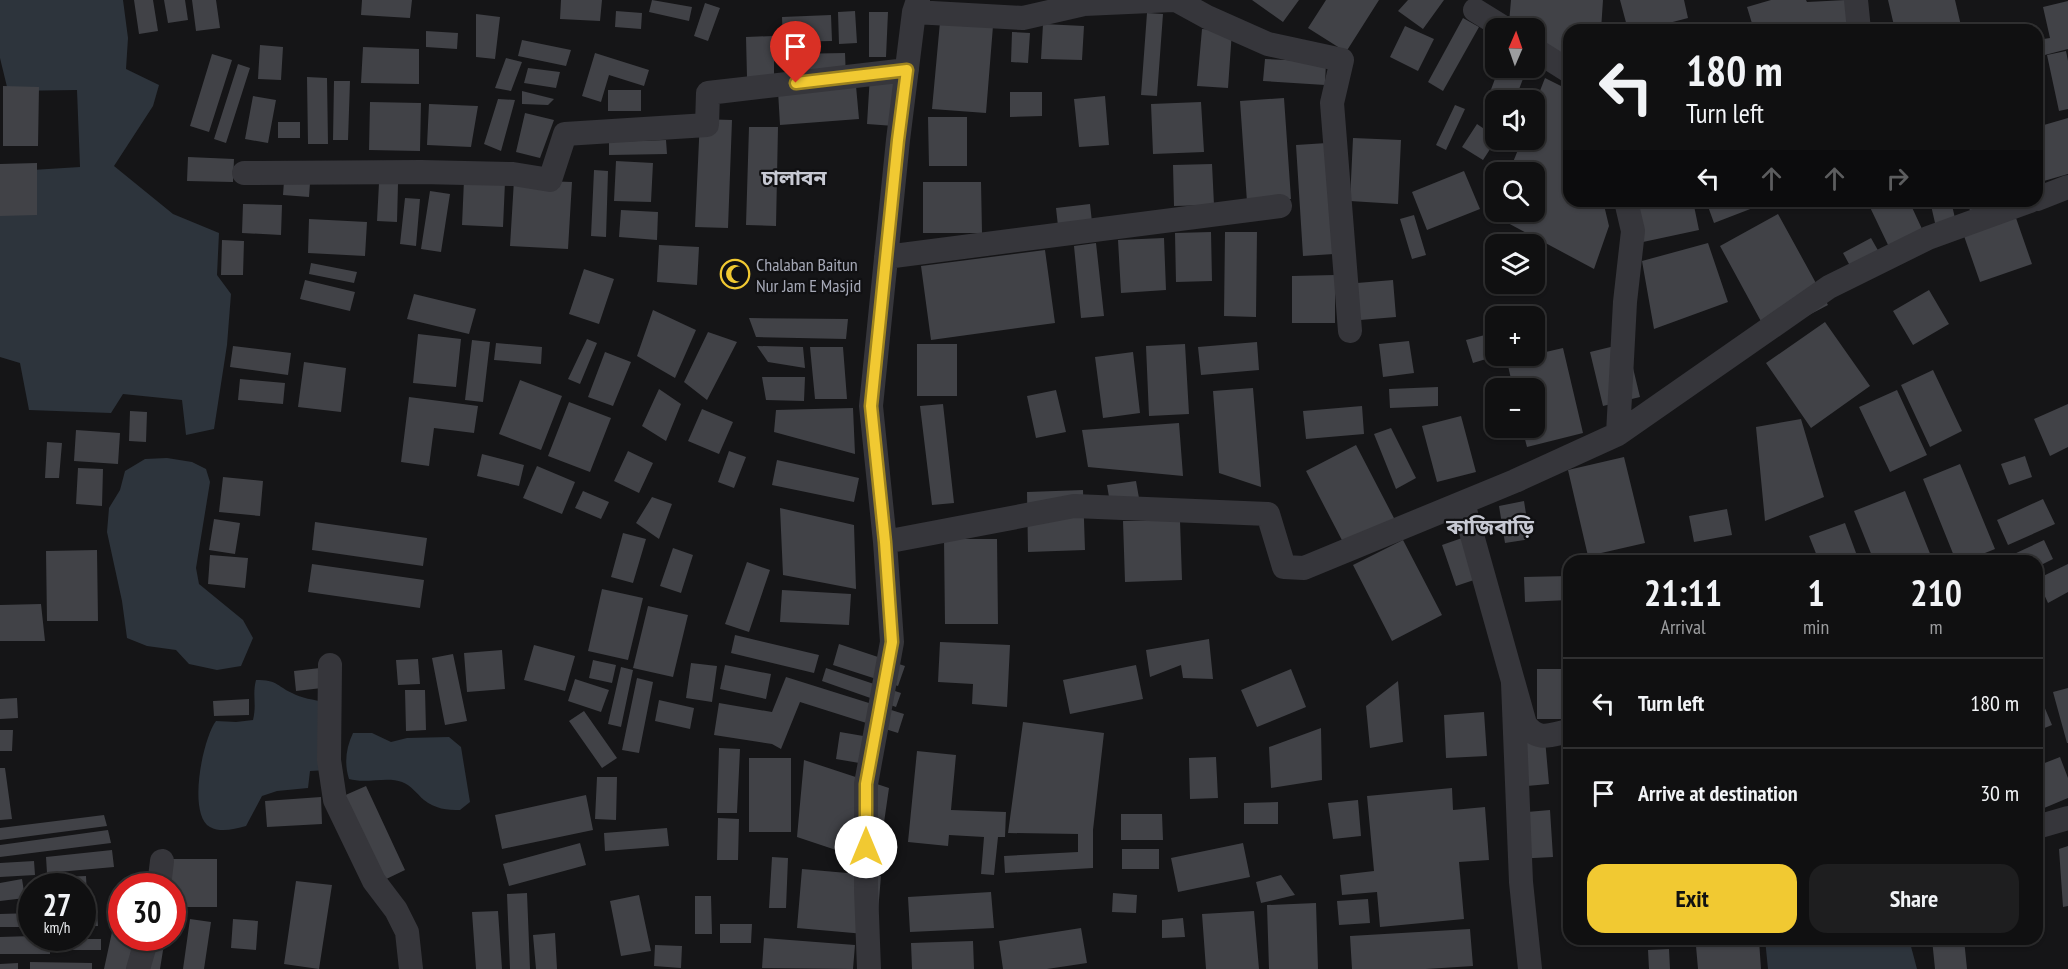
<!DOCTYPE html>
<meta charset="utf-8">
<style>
body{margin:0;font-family:"PT Sans Narrow","Noto Sans Bengali",sans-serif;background:#1e1e1f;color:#f1f3f6;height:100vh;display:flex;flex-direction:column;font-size:22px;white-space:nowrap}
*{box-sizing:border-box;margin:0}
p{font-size:20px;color:#9c9d9f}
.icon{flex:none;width:33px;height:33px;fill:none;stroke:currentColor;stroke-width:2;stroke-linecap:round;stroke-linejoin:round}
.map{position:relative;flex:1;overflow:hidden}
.drawer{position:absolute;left:1563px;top:555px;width:480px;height:390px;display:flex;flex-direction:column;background:#101011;border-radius:18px;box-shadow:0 2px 4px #0004,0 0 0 2px #303031}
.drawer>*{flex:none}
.banner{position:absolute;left:1563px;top:24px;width:480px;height:183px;border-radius:18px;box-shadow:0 2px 4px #0004,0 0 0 2px #303031;background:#101011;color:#f1f3f6;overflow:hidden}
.needle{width:39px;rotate:2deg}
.fabs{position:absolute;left:1485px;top:18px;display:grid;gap:12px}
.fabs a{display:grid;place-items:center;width:60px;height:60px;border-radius:12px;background:#101011;box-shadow:0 2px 4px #0004,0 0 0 2px #303031;font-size:30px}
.speed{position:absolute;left:18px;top:873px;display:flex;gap:12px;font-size:30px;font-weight:700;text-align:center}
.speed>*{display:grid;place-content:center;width:78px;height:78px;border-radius:50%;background:#101011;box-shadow:0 2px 4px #0004,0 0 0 2px #303031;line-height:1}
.speed small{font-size:15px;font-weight:400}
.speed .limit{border:9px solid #d22;background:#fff;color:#111}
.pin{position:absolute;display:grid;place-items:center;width:51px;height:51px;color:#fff;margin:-62px -26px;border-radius:50% 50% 50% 0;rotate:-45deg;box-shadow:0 0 6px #0007}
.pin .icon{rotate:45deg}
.me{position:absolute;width:66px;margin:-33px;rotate:0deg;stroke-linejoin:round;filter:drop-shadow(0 0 4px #0008)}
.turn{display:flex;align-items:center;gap:21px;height:126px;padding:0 24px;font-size:27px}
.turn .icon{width:78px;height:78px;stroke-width:2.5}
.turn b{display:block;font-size:42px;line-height:51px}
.lanes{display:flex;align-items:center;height:57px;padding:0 24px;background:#0003;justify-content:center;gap:30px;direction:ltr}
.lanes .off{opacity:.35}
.eta{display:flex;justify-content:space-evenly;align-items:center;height:102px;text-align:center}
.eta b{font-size:36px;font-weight:600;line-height:42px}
.button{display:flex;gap:12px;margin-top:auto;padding:12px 24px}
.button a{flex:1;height:69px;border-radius:18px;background:#f1c932;color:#111;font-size:24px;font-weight:600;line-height:69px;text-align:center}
.button a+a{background:#1e1e1f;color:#f1f3f6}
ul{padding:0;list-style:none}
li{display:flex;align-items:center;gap:18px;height:90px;padding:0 24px;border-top:2px solid #303031}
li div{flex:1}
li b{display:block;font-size:22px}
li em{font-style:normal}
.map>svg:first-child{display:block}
.water{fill:#2d343c}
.building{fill:#414247}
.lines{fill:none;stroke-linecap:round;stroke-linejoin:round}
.street{stroke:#36363b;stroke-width:24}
.route-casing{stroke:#9d8320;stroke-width:15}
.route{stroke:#f1c932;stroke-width:10}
.labels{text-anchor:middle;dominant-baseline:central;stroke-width:4.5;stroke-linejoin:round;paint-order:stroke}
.poi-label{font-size:18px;fill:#a6a9b7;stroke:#101012;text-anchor:start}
.quarter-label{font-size:21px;font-weight:bold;fill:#c7c9d3;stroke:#101012}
</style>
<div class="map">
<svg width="2068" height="969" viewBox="0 0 2068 969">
<rect width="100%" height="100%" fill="#151517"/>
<path class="water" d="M0 0H123L128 38 126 69 159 85 153 106 114 166 173 214 219 233 217 275 231 294 227 345 214 429 186 435 182 400 123 394 111 413 29 410 20 363 0 357V172L80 167 77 90 8 91 0 58Z
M167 458 192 462 206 469 210 482 196 568 199 584 243 620 253 638 241 666 217 670 189 664 176 650 147 646 127 638 122 601 107 532 109 508 120 490 125 471 145 459Z
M256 680C278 680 275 685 292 693 301 698 314 700 325 702L327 770 310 771 308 788 277 791 262 796 246 826C234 829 221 833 210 827 187 814 203 738 216 721L236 722 253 720C257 703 252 696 256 680Z
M353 733H372L391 742 407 738 449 737 461 747 470 802 460 810C447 810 435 809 424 800 417 794 411 785 402 782 387 776 366 784 349 779 344 763 346 748 353 733Z
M1765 939H1909L1917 969H1768Z"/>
<path class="building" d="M134 0H153L158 31 139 34Z
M164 0H185L188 20 168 23Z
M192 0H216L220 28 196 31Z
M362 0H412L410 18 361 15Z
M561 0H602L600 21 560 19Z
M652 0 692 7 689 21 649 12Z
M1252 0H1299L1283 22Z
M1326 0H1379L1346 52 1308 28Z
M1408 0H1444L1423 29 1398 11Z
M1511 0H1603L1601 30H1569V60L1534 38V28H1519L1509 23Z
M1620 0H1684L1688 18 1642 30H1628Z
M1771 0H1806L1807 2 1846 0 1855 30H1754L1747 7Z
M1888 0H1955L1962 30H1895Z
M2068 1V49L2037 57V40L2050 38 2043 7Z
M705 3 720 8 708 41 694 36Z
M616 11 642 13 641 29 615 27Z
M855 11 857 43 839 44 838 12Z
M869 12H888L886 57H869Z
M1147 13 1163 14 1157 96 1141 95Z
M476 14 500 17 495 59 476 57Z
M831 15 832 41 783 42 782 17Z
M1463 18 1479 27 1443 91 1428 82Z
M940 22 993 26 986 113 932 109Z
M1043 24 1084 26 1082 60 1041 59Z
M1405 26 1434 39 1418 71 1390 57Z
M1202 29 1232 31 1228 88 1197 86Z
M426 31 458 33 457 49 426 47Z
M1012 32 1030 33 1028 63 1011 62Z
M774 36V77H747L746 37Z
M522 40 571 50 566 66 518 56Z
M260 45 283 47 281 80 258 79Z
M363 47 419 49V84L361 83Z
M2066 51 2068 61V109L2059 111 2047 55Z
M595 53 649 70 644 86 609 75 601 102 582 96Z
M845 53 846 78 792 80 791 54Z
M212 54 232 60 209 132 190 126Z
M506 58 522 62 511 91 495 88Z
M1265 59 1326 62 1325 85 1263 81Z
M238 64 250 68 226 143 214 139Z
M528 68 560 72 556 88 524 83Z
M1499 68H1527L1515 100H1496V116L1483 111Z
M870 75 897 77 894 126 867 124Z
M307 77 327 78 328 144H308Z
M1545 78 1569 90V201H1603L1609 226 1594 269 1493 215 1494 212H1534V172H1509L1522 140H1534V106Z
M334 81H350L348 140H333Z
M3 86 39 87 38 146H3Z
M856 86 859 119 780 125 778 91Z
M608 90H641V111H608Z
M522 91 554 99 548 105 522 104Z
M1010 92H1042V116L1010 117Z
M253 96 276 100 268 143 245 139Z
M1105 96 1109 145 1079 147 1074 99Z
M1284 98 1291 199 1247 202 1240 101Z
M498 99 515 100 501 151 484 144Z
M370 102 421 103 420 151 369 150Z
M1201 102 1204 152 1153 154 1151 104Z
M429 104 478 106 471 147 427 145Z
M1455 105 1465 109 1446 150 1436 145Z
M525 113 554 120 540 158 516 152Z
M928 117H967V166H929Z
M2068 118V174L2037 183V127Z
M700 119 732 120 728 228 695 227Z
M278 122H300V138H278Z
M1477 124 1496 137V140L1483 160 1462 147Z
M749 127H778L776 226 746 225Z
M1353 138 1401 140 1398 204 1350 201Z
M666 140 667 154 609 155V142Z
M1327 143 1334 254 1303 256 1296 145Z
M188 157 234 159 233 182 187 181Z
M616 161 653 163 651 202 614 201Z
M37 163V215L0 216V164Z
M1212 164 1214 205 1174 206 1173 165Z
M594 170 608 171 606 237 591 236Z
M1464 171 1480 209 1427 230 1412 192Z
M464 180 505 182 503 227 462 225Z
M514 180 572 182 568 249 510 246Z
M284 181 310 183 309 197 283 195Z
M923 182H981L982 233H923Z
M379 183 398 184 397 222 377 221Z
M430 191 450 194 441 252 421 249Z
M405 198 420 199 416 246 400 244Z
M1634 201H1693L1699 230 1643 242Z
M1706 201H1771L1714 223Z
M1867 201H1909L1923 231 1889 247Z
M1930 201H1951L1958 231 1938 236Z
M1967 201H2011L1971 214Z
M243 204 282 205 281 235 242 233Z
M1090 204 1092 222 1058 226 1056 208Z
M621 210 658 212 657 240 619 237Z
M1778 214 1828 305 1769 336 1720 246Z
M1414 215 1426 255 1412 259 1400 219Z
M2016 218 2032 264 1980 282 1964 236Z
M309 219 367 222 365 256 308 253Z
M1211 232 1212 281 1176 282 1175 233Z
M1225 232H1257L1256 317 1224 316Z
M1164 238 1166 290 1121 293 1118 240Z
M1871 238 1888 268 1860 284 1843 253Z
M222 240 244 241 243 275H221Z
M1096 243 1104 316 1081 318 1074 246Z
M1708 243 1728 302 1654 329 1642 261Z
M659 245 699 247 697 285 657 282Z
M1045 250 1055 323 931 340 921 266Z
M311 263 357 272 354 283 309 274Z
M584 269 614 279 599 324 569 314Z
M1335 275V323H1292V276Z
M305 280 355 292 350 311 300 299Z
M1393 280 1396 317 1360 320 1357 283Z
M1929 290 1949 324 1913 345 1893 311Z
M414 294 476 309 469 334 407 319Z
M653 310 696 330 675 378 637 356Z
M749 318 848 319 846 339 756 337Z
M1825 322 1870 386 1811 428 1766 363Z
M708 332 737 342 707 400 684 382Z
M1496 332V356L1473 363 1466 340Z
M418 334 461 339 456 387 413 383Z
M587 339 597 343 580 384 568 379Z
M472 340 490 342 483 402 465 400Z
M1409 341 1414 373 1383 377 1379 344Z
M1257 342 1259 370 1201 375 1198 347Z
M496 343 542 347 541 364 494 360Z
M1627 343 1640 397 1603 406 1590 352Z
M917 344H957V396H917Z
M1185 344 1189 414 1149 416 1146 346Z
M233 346 291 353 288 375 230 367Z
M757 346 803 347 805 368 768 362Z
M810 347H843L847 399H815Z
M1563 348 1583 433 1527 447 1522 428H1534V388H1513L1507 361Z
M605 352 631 362 613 406 588 397Z
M1133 352 1140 413 1103 418 1095 357Z
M304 362 346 368 341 412 298 407Z
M1933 370 1962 431 1930 447 1901 385Z
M762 377H805L804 401 766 400Z
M240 379 285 383 283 404 238 400Z
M520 380 562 396 541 450 499 434Z
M1438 387V406L1390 408 1389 389Z
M1253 388 1261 487 1219 473 1213 391Z
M659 389 681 404 666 441 642 426Z
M1056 390 1066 432 1036 438 1027 396Z
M1897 390 1927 455 1890 472 1859 407Z
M409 397 478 406 474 433 434 428 429 466 401 462Z
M569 402 611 418 590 472 548 456Z
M943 404 954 503 932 505 920 406Z
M2068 404V447L2050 456 2034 419Z
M1362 406 1364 434 1306 439 1303 411Z
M853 408 855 454 774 432 776 410Z
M702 409 733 422 719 454 688 441Z
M130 411 147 412 146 442 129 441Z
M1461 416 1476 472 1437 482 1422 426Z
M1801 419 1824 497 1765 521 1756 427Z
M1179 423 1183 476 1088 467 1082 430Z
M1391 428 1416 478 1396 489 1374 434Z
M76 430 120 433 118 464 74 461Z
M47 442 62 443 59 478H45Z
M1356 445 1395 520 1345 546 1306 471Z
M628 451 653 463 639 493 614 481Z
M729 451 746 457 734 488 718 482Z
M482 454 524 465 519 486 477 476Z
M2025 456 2032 477 2009 485 2001 464Z
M1624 457 1645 543 1588 556 1568 470Z
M777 460 859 478 854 502 772 485Z
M1960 464 1995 549 1965 561H1956L1923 479Z
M537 466 575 482 562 514 523 498Z
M78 468 103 469 102 506 76 504Z
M223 477 263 481 260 516 219 512Z
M1136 481 1139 498 1110 503 1107 485Z
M1083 490 1085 550 1028 552 1027 492Z
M583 491 609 502 601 519 575 508Z
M1905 491 1933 561H1874L1854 511Z
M652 497 672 504 659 539 636 523Z
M2043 499 2055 524 2008 545 1997 520Z
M1524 501 1530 539 1505 543 1499 506Z
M780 508 854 525 856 589 783 575Z
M1727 509 1732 535 1694 542 1689 516Z
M214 519 240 523 235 554 209 550Z
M1123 521H1180L1182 580 1125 582Z
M315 522 427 538 423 566 312 550Z
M1845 523 1859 561H1819L1809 536Z
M623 533 646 539 633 583 611 577Z
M1462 538 1477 579 1456 586 1442 545Z
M944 539H997L998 624H945Z
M1403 540 1442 615 1392 641 1353 565Z
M2044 540 2053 559 2037 567V561H1999Z
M673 548 693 555 681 593 660 586Z
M97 550 98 621H47L46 551Z
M210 555 248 558 245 588 208 584Z
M747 562 770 570 749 632 725 624Z
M312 564 424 580 420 608 308 592Z
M2068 564V592L2048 603 2037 579Z
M1569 576V600L1525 602 1524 577Z
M602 589 643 598 628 660 588 651Z
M782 590 851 594 849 625 780 622Z
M41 604 45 641H0V605Z
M648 606 688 615 673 677 633 668Z
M735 635 819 655 814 673 731 653Z
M1209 639 1213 679 1183 678 1181 665 1150 677 1146 650Z
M940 642 1010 645 1007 707 972 704 973 684 938 682Z
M839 644 905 666 898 686 833 665Z
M534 645 575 656 565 691 524 680Z
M502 650 505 689 467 692 464 653Z
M453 654 467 721 445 725 432 658Z
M418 659 420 684 398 685 396 660Z
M593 660 616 665 612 683 589 678Z
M691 663 717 666 712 702 686 698Z
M725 665 771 674 766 699 720 689Z
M1136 665 1143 699 1070 714 1063 680Z
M621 667 633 670 621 727 608 724Z
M320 668 322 688 296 691 294 671Z
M826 668 901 693 896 707 822 681Z
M1291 669 1306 707 1257 727 1241 690Z
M1537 669H1566V719H1537Z
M786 677 904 714 898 733 800 702 781 749 772 744 714 735 719 703 772 712Z
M637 678 653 682 639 753 622 750Z
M575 679 609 690 601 712 568 701Z
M1398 681 1403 742 1370 748 1366 706Z
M2068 688V743H2067L2053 692Z
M405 690H425L426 730 406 731Z
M17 698 18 718 0 719V699Z
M249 699V715L214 716 213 701Z
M659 700 694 708 690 729 655 721Z
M2044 706 2052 725 2037 731V708Z
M584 711 617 758 602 768 569 721Z
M1484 712 1487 756 1446 758 1444 715Z
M1023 722 1104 733 1093 830V868L1005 873 1004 856 1078 852V834L1008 833Z
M1321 728 1322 780 1271 788 1269 747Z
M0 730H13L12 751H0Z
M840 732 875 738 871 765 836 759Z
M1545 739 1549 784 1515 787 1511 742Z
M719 748 740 749 737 813H717Z
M917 751 956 755 951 810 1006 812 1005 837H998L994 875 981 874 984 837 949 835 948 846 908 842Z
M1216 757 1218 798 1190 799 1189 758Z
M2060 757 2068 778V798L2037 811V766Z
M749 758H791V832H749Z
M804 760 889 788 878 864 797 837Z
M0 768H5L12 819 0 820Z
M597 777H617L616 820 595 819Z
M366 786 405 870 380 882 341 797Z
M1452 788 1453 810 1485 807 1489 860 1459 862 1464 919 1380 927 1377 892 1342 895 1340 875 1374 871 1367 796Z
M586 795 593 830 502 849 495 815Z
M321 797 322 824 267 827 265 801Z
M1358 800 1361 836 1333 839 1328 803Z
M1278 802V824H1244V803Z
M1550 810 1553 857 1517 859 1514 813Z
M1121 814H1162L1163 840H1121Z
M104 815 107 826 0 840V828Z
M718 818 739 819 738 860H717Z
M667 828 669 846 605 851 604 833Z
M108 830 111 843 0 857V845Z
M580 843 586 865 509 886 503 864Z
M1243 843 1250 877 1178 892 1171 858Z
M2068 846V906L2063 907 2059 849Z
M1122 849H1159V869H1122Z
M112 850 114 867 47 873 46 857Z
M772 857 788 858 786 908H769Z
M170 859H217V907H172Z
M34 861 35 875 0 877V863Z
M802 869 881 876 876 935 797 928Z
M1281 875 1295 895 1261 903 1256 882Z
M86 876 87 897 82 898V886H42L41 878Z
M22 879 25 898 0 901V883Z
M296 881 332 885 319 969 284 964Z
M991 892 994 928 910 932 908 897Z
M527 893 530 969H510L507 894Z
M1113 893 1137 895 1136 913 1112 912Z
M639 895 651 951 621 956 610 901Z
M695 896H711L712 934H695Z
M1368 899 1370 923 1339 925 1337 901Z
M120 900 122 928H116Z
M1316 903 1318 969H1269L1267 905Z
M498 911 502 969H476L472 912Z
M1254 911 1259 969H1206L1202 914Z
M82 912H97L98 926H82Z
M32 913V927H0V914Z
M1183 918 1185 937 1162 938V920Z
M190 919 211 922 204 969H183Z
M233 919 258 921 256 950 231 948Z
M720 924H752L751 943H720Z
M1081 928 1087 963 1047 969H1003L999 941Z
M1470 929 1473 966 1426 969H1352L1350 936Z
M112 932 122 935V938H136L129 969H104Z
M555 933 557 969H536L533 935Z
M32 936 50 938V954H0V937Z
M151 938H165L160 969H145Z
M764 938 855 945 853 969 762 968Z
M69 939H101V950H69Z
M1932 939H1964L1967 969H1935Z
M1759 940 1761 969H1698L1696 946Z
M973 941 974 969H912L911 943Z
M655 945 682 946 681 968 654 966Z
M1669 949 1670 969H1649L1648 950Z
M30 962 92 963V969H30Z
M18 963V969H0V964Z"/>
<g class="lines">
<path class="street" d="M1176 0 1207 17 1268 44 1342 60 1332 103 1350 331
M1856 0 1859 30
M1475 10 1504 28
M914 12 1023 18 1084 4 1173 0
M1534 49 1569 71
M244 173 421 172 513 174 550 180 565 134 707 125 708 93 907 70
M2037 199 2068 187
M886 257 1280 206
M1618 434 1625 302 1633 231 1626 201
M1463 503 1525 724C1538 742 1550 735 1569 731
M885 542 1074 506 1268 514 1284 567 1304 568 1515 481 1618 434 1829 287 1928 238 2030 201
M330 665 329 760 335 800 374 881 396 910 407 932 411 969
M1513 683 1521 882 1530 969
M2037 827 2068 818
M159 886 162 861
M138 969 147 938
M869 969 866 889V784L892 642 885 542 871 406 898 140 914 12 918 0"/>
</g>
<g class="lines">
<g class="route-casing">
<path id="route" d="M796 83 907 70 898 140 871 406 885 542 892 642 866 784V847"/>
</g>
<use href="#route" class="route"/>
</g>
<defs>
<g id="mosque-ring" transform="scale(1.5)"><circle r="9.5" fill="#101012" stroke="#f1c932" stroke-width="1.5"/><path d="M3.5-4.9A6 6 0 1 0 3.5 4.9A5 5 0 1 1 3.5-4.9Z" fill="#f1c932"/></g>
</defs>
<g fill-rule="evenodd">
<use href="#mosque-ring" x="735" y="274"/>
</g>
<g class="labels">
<g class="poi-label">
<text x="756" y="264">Chalaban Baitun<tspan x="756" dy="21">Nur Jam E Masjid</tspan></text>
</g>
<g class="quarter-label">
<text x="794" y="177">চালাবন</text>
<text x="1490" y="526">কাজিবাড়ি</text>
</g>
</g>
</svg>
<div class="fabs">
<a><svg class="needle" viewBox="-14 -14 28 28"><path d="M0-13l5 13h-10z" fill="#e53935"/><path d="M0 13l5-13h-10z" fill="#9c9d9f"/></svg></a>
<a><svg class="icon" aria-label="sound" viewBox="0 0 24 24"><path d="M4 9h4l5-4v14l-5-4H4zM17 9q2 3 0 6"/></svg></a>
<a><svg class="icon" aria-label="search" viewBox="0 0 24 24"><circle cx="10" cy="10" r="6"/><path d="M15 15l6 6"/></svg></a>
<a><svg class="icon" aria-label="layers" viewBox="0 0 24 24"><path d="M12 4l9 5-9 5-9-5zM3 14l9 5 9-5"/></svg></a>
<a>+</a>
<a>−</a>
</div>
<div class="speed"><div>27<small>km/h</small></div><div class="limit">30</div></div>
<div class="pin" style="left:796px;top:83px;background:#d93025"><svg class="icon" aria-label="arrive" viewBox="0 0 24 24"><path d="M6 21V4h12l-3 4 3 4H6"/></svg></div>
<svg class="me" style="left:866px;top:847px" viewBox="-20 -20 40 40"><circle r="19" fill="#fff"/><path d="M0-13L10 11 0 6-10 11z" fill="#f1c932"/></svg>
<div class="banner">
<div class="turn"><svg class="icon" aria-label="left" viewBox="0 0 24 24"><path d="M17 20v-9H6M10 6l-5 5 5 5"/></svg><div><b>180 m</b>Turn left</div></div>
<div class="lanes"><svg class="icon" aria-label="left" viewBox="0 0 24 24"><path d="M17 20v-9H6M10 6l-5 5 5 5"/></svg><svg class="icon off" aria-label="ahead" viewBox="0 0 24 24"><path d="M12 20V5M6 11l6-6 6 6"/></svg><svg class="icon off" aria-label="ahead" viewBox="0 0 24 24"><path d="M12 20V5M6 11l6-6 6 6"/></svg><svg class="icon off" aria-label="right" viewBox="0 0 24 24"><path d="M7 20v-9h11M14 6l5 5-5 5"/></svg></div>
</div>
<section class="drawer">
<div class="eta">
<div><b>21:11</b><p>Arrival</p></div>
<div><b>1</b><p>min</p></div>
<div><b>210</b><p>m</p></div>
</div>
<ul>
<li><svg class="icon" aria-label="left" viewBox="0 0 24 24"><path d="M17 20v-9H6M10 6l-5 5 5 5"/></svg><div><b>Turn left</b></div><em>180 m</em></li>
<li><svg class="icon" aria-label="arrive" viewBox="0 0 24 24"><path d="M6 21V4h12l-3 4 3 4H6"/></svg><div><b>Arrive at destination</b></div><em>30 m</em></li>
</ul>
<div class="button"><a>Exit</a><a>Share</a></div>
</section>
</div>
